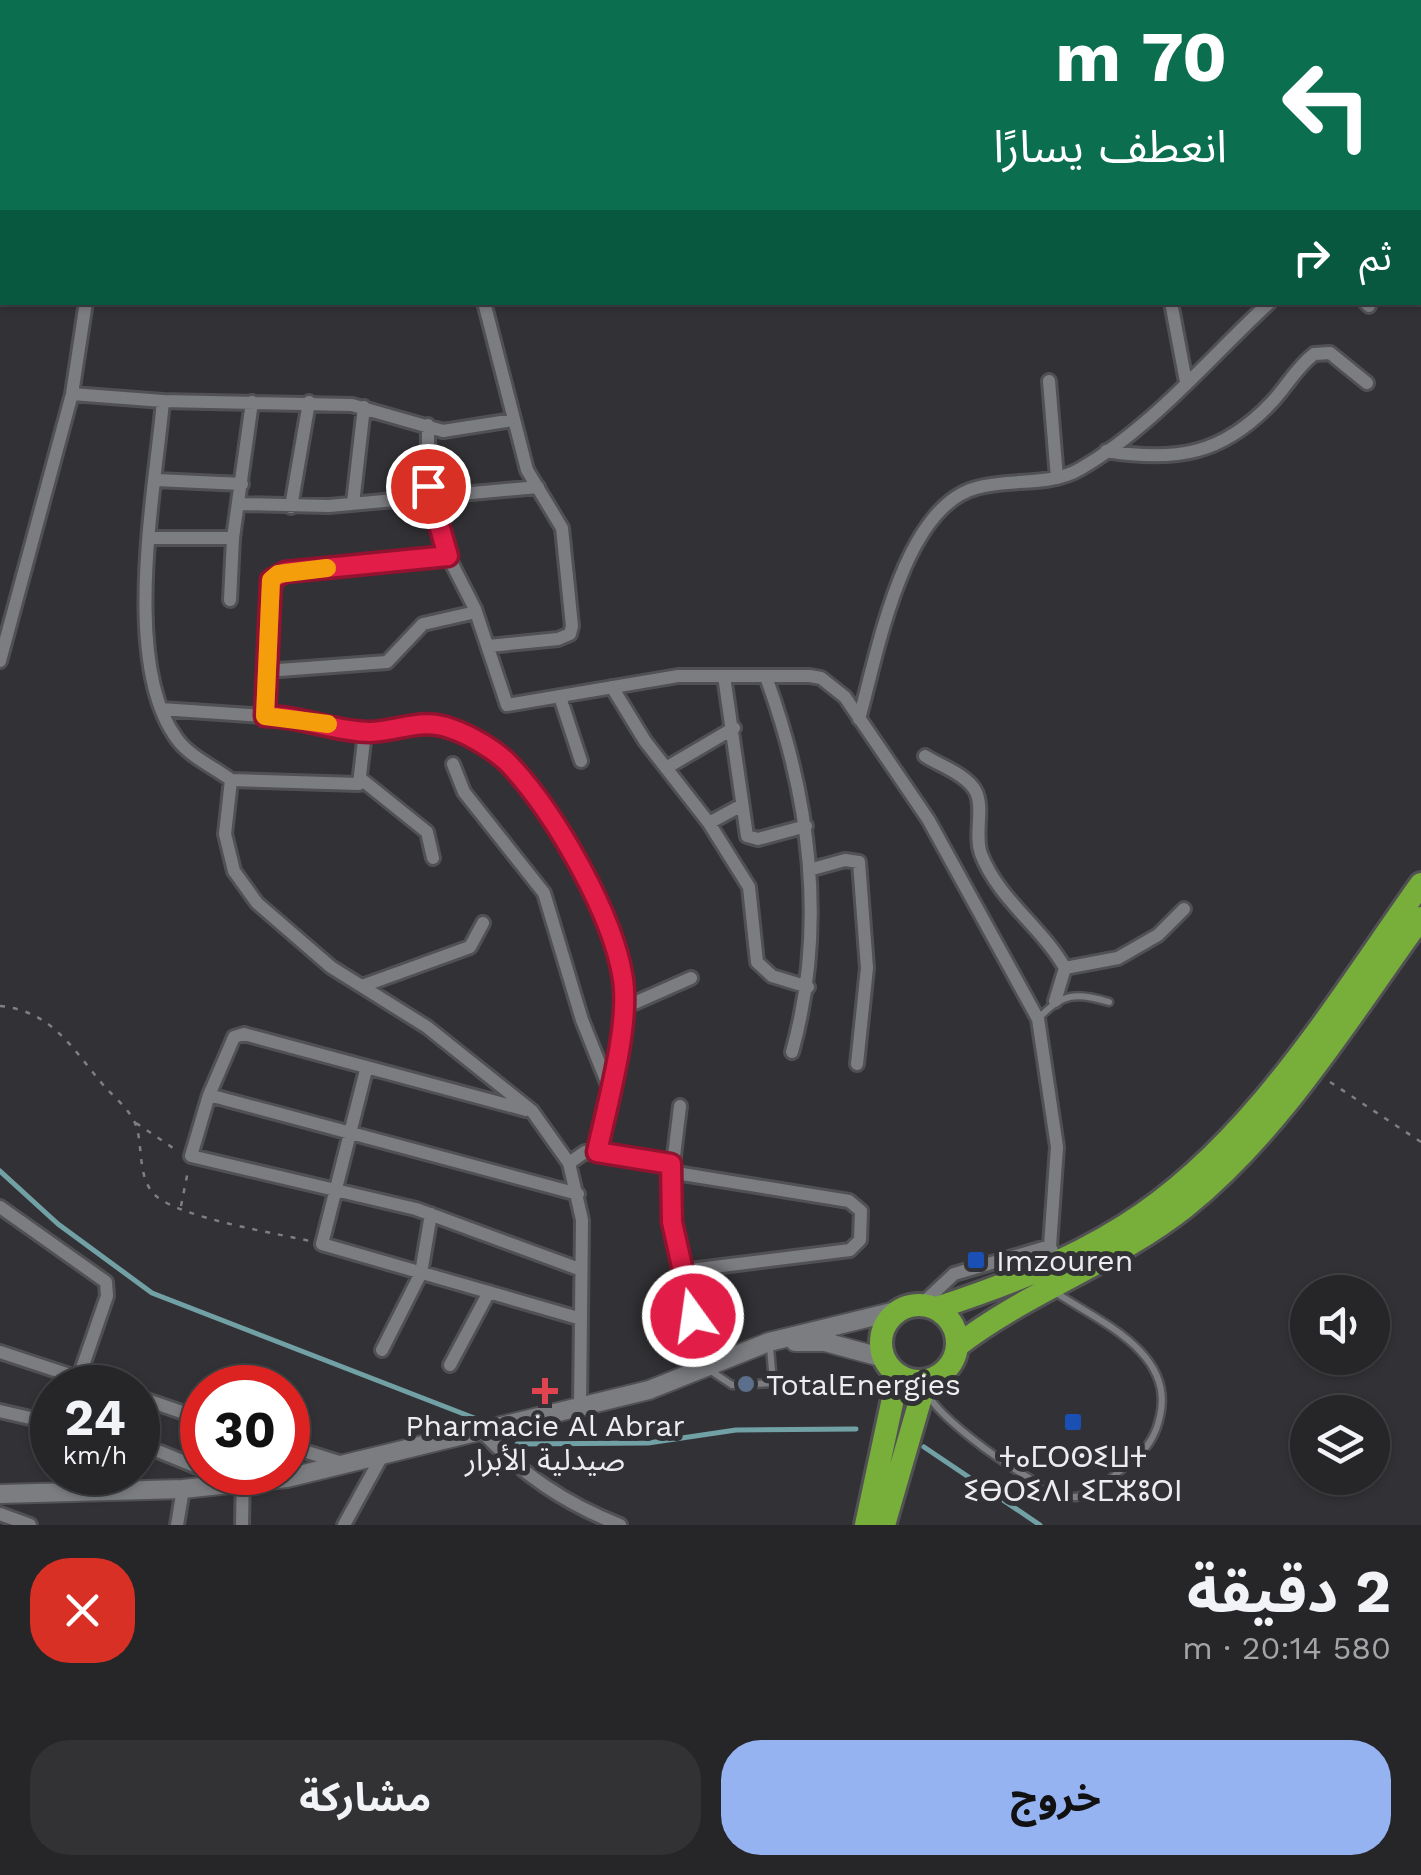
<!DOCTYPE html>
<html lang="ar">
<meta charset="utf-8">
<style>
body{margin:0;font-family:"Work Sans","Noto Sans Arabic","Noto Sans Tifinagh",sans-serif;background:#323234;color:#f1f3f6;direction:rtl;height:100vh;display:flex;flex-direction:column;font-size:38px;white-space:nowrap}
*{box-sizing:border-box;margin:0}
p{font-size:32px;color:#a4a5a8}
.icon{flex:none;width:55px;height:55px;fill:none;stroke:currentColor;stroke-width:2;stroke-linecap:round;stroke-linejoin:round}
.map{position:relative;height:1525px;overflow:hidden;direction:ltr}
.side{display:flex;flex-direction:column;background:#262628;flex:1}
.side>*{flex:none}
.banner{position:absolute;left:0px;top:0px;width:1422px;height:305px;box-shadow:0 2px 8px #0004,0 0 0 2px #424345;direction:rtl;background:#0b6e4f;color:#fff;overflow:hidden}
.buttons{position:absolute;left:1290px;top:1275px;display:grid;gap:20px}
.buttons a{display:grid;place-items:center;width:100px;height:100px;border-radius:50%;background:#262628;box-shadow:0 2px 8px #0004,0 0 0 2px #424345;font-size:50px}
.speed{position:absolute;left:30px;top:1365px;display:flex;gap:20px;font-size:50px;font-weight:700;text-align:center}
.speed>*{display:grid;place-content:center;width:130px;height:130px;border-radius:50%;background:#262628;box-shadow:0 2px 8px #0004,0 0 0 2px #424345;line-height:1}
.speed small{font-size:25px;font-weight:400}
.speed .limit{border:15px solid #d22;background:#fff;color:#111}
.pin{position:absolute;display:grid;place-items:center;width:85px;height:85px;color:#fff;margin:-42px;border:5px solid #fff;border-radius:50%;box-shadow:0 2px 10px #0007}
.me{position:absolute;width:110px;margin:-55px;rotate:346deg;stroke-linejoin:round;filter:drop-shadow(0 0 8px #0008)}
.turn{display:flex;align-items:center;gap:35px;height:210px;padding:0 30px;font-size:45px}
.turn .icon{width:130px;height:130px;stroke-width:2.5}
.turn b{display:block;font-size:70px;line-height:85px}
.then{display:flex;align-items:center;height:95px;padding:0 30px;background:#0003;gap:20px;font-size:38px}
.round{display:grid;place-items:center;flex:none;width:105px;height:105px;border-radius:40px;background:#323234}
.headline{display:flex;align-items:center;justify-content:space-between;height:170px;padding:0 30px}
h1{font-size:60px;font-weight:700;line-height:75px}
.button{display:flex;gap:20px;margin-top:auto;padding:20px 30px}
.button a{flex:1;height:115px;border-radius:40px;background:#95b2f1;color:#111;font-size:40px;font-weight:700;line-height:115px;text-align:center}
.button a+a{background:#323234;color:#f1f3f6}
.map>svg:first-child{display:block}
.lines{fill:none;stroke-linecap:round;stroke-linejoin:round}
.stream{stroke:#72a1a5;stroke-width:5}
.lane-casing{stroke:#515154;stroke-width:11}
.street-casing{stroke:#515154;stroke-width:18}
.secondary-casing{stroke:#515154;stroke-width:22}
.highway-casing{stroke:#515154;stroke-width:28}
.path{stroke:#7f7f82;stroke-width:2.5;stroke-dasharray:5 8;stroke-linecap:butt}
.lane{stroke:#7c7d81;stroke-width:6}
.street{stroke:#7c7d81;stroke-width:12}
.secondary{stroke:#7c7d81;stroke-width:18}
.highway{stroke:#78af3b;stroke-width:22}
.route-casing{stroke:#92132f;stroke-width:25}
.route{stroke:#e11d48;stroke-width:18}
.slow{stroke:#f59e0b;stroke-width:18}
.transit-dot{fill:#1a4fb4;stroke:#323236;stroke-width:4}
.service-dot{fill:#5c6f8a;stroke:#323236;stroke-width:4}
.health-dot{fill:#e0444e;stroke:#323236;stroke-width:4}
.labels{text-anchor:middle;dominant-baseline:central;stroke-width:10;stroke-linejoin:round;paint-order:stroke}
.poi-label{font-size:30px;fill:#ededef;stroke:#323236;text-anchor:start}
</style>
<div class="map">
<svg width="1421" height="1525" viewBox="0 0 1421 1525">
<rect width="100%" height="100%" fill="#323236"/>
<g class="lines">
<path class="stream" d="M0 1171 58 1224 152 1293 482 1421
M517 1444 648 1443 736 1430 856 1429
M924 1447 1040 1525"/>
<g class="lane-casing">
<path id="lane" d="M1039 1018C1062 993 1077 992 1109 1002
M711 1371 732 1385 773 1383 770 1347
M929 1395C937 1419 1049 1500 1076 1497 1098 1494 1116 1473 1133 1460 1148 1448 1156 1435 1160 1416 1175 1352 1098 1321 1055 1292"/>
</g>
<g class="street-casing">
<path id="street" d="M54 0 55 2
M1420 25H1421
M0 57 2 59
M484 302 527 470 562 528 572 626 570 634 558 639 489 646
M1171 302 1186 382
M1365 302 1369 306
M1049 381 1057 478
M72 394 163 401
M513 420 443 431 352 405 163 401C155 491 121 664 177 739 190 757 214 767 231 780L225 834 234 871 257 903 331 967 427 1027 532 1111 569 1163 582 1220 580 1408
M428 425V486L448 556
M1106 451C1176 462 1222 455 1272 402 1287 386 1296 368 1314 354L1330 353 1367 383
M156 480 242 484
M353 503 364 407
M239 504 329 506 538 487
M291 507 309 402
M151 538H233L252 402
M230 600 233 538
M0 661 72 394 86 302
M266 671 387 662 423 624 476 612
M724 676 747 836 758 839 806 826
M766 677C810 797 827 927 792 1052
M612 687 645 741 709 823 742 805
M560 697 581 761
M161 709 265 716 269 590 274 576 448 556 475 609 507 705 678 676H810L821 678 845 697 928 819 1038 1019 1057 1147 1050 1246 1057 1264
M859 719C877 656 902 508 976 488 1009 478 1049 487 1080 469 1152 428 1209 358 1270 302
M365 732C390 731 414 719 440 725 462 729 489 747 507 761 547 793 616 929 623 980 629 1027 607 1105 597 1153
M925 756C939 765 968 775 976 792 984 809 974 835 981 854 999 900 1041 926 1065 968
M453 764 464 792 544 893 582 1020 608 1085
M666 768 734 728
M361 779 427 832 433 858
M231 780 359 784 365 732 290 716H265
M709 823 749 887 757 962 772 976 808 987
M809 870 845 860 859 862 867 968 857 1064
M365 985 470 947 483 923
M1055 1001 1065 968 1118 958 1158 935 1184 909
M623 1008 691 978
M366 1070 322 1244 578 1318
M209 1095 191 1156 416 1209 579 1269
M680 1106 669 1198 706 1368
M526 1110 244 1034 234 1037 209 1095 578 1194
M569 1163 585 1152 671 1165
M670 1172 849 1201 861 1211 860 1240 850 1250 682 1271
M0 1207 106 1282 107 1296 79 1377
M922 1304 954 1274 1050 1246
M382 1350 421 1273 431 1214
M0 1352 109 1388
M450 1365 489 1292
M244 1388V1382
M138 1397 202 1419
M0 1411 52 1423
M480 1430C522 1474 564 1503 620 1525
M138 1443 202 1469
M288 1446 342 1463
M0 1514 30 1525
M177 1525 183 1489
M242 1525 243 1472
M344 1525 383 1454"/>
</g>
<g class="secondary-casing">
<path id="secondary" d="M795 1342H825L884 1358
M0 1494 183 1489 287 1478 649 1390 769 1342 900 1310"/>
</g>
<g class="highway-casing">
<path id="highway" d="M881 1343a38 38 0 1 1 76 0a38 38 0 1 1-76 0Z
M937 1308C1003 1286 1065 1263 1124 1226 1251 1147 1336 1003 1421 884
M957 1346C1028 1291 1114 1263 1185 1207 1281 1130 1349 1017 1421 918
M866 1525 898 1375
M884 1525 926 1380"/>
</g>
<path class="path" d="M461 2V0
M0 1006C53 1011 73 1050 105 1087 115 1098 129 1109 135 1123 144 1144 136 1178 156 1196 182 1218 274 1233 310 1241
M1330 1082 1421 1142
M136 1123 179 1152
M181 1206 188 1171"/>
<use href="#lane" class="lane"/>
<use href="#street" class="street"/>
<use href="#secondary" class="secondary"/>
<use href="#highway" class="highway"/>
</g>
<g class="lines">
<g class="route-casing">
<path id="route" d="M428 486 448 556 285 572 271 580 265 716C301 716 335 732 370 732 399 731 423 717 452 729 470 735 497 751 510 765 555 813 613 914 623 979 630 1026 607 1105 597 1152L671 1164 672 1222 693 1316"/>
</g>
<use href="#route" class="route"/>
<path class="slow" d="M327 568 278 574 271 580 265 716 328 724"/>
</g>
<g class="transit-dot">
<rect x="966" y="1250" width="20" height="20" rx="5"/>
<rect x="1063" y="1412" width="20" height="20" rx="5"/>
</g>
<circle class="service-dot" cx="746" cy="1384" r="10"/>
<path class="health-dot" d="M540 1376h10v10h10v10h-10v10h-10v-10h-10v-10h10z"/>
<g class="labels">
<g class="poi-label">
<text x="996" y="1260">Imzouren</text>
<text x="766" y="1384">TotalEnergies</text>
<text x="545" y="1425" text-anchor="middle">Pharmacie Al Abrar<tspan x="545" dy="34">صيدلية الأبرار</tspan></text>
<text x="1073" y="1456" text-anchor="middle">ⵜⴰⵎⵔⵙⵉⵡⵜ<tspan x="1073" dy="34">ⵉⴱⵔⵉⴷⵏ ⵉⵎⵣⵓⵔⵏ</tspan></text>
</g>
</g>
</svg>
<div class="buttons">
<a><svg class="icon" aria-label="sound" viewBox="0 0 24 24"><path d="M4 9h4l5-4v14l-5-4H4zM17 9q2 3 0 6"/></svg></a>
<a><svg class="icon" aria-label="layers" viewBox="0 0 24 24"><path d="M12 4l9 5-9 5-9-5zM3 14l9 5 9-5"/></svg></a>
</div>
<div class="speed"><div>24<small>km/h</small></div><div class="limit">30</div></div>
<div class="pin" style="left:428px;top:486px;background:#d93025"><svg class="icon" aria-label="arrive" viewBox="0 0 24 24"><path d="M6 21V4h12l-3 4 3 4H6"/></svg></div>
<svg class="me" style="left:693px;top:1316px" viewBox="-20 -20 40 40"><circle r="17" fill="#e11d48" stroke="#fff" stroke-width="3"/><path d="M0-11L8 9 0 5-8 9z" fill="#fff"/></svg>
<div class="banner">
<div class="turn"><svg class="icon" aria-label="left" viewBox="0 0 24 24"><path d="M17 20v-9H6M10 6l-5 5 5 5"/></svg><div><b>70 m</b>انعطف يسارًا</div></div>
<div class="then">ثم<svg class="icon" aria-label="right" viewBox="0 0 24 24"><path d="M7 20v-9h11M14 6l5 5-5 5"/></svg></div>
</div>
</div>
<section class="side">
<div class="headline"><div><h1>2 دقيقة</h1><p>580 m · 20:14</p></div><a class="round" style="background:#d93025;color:#fff"><svg class="icon" aria-label="close" viewBox="0 0 24 24"><path d="M6 6l12 12M18 6L6 18"/></svg></a></div>
<div class="button"><a>خروج</a><a>مشاركة</a></div>
</section>
